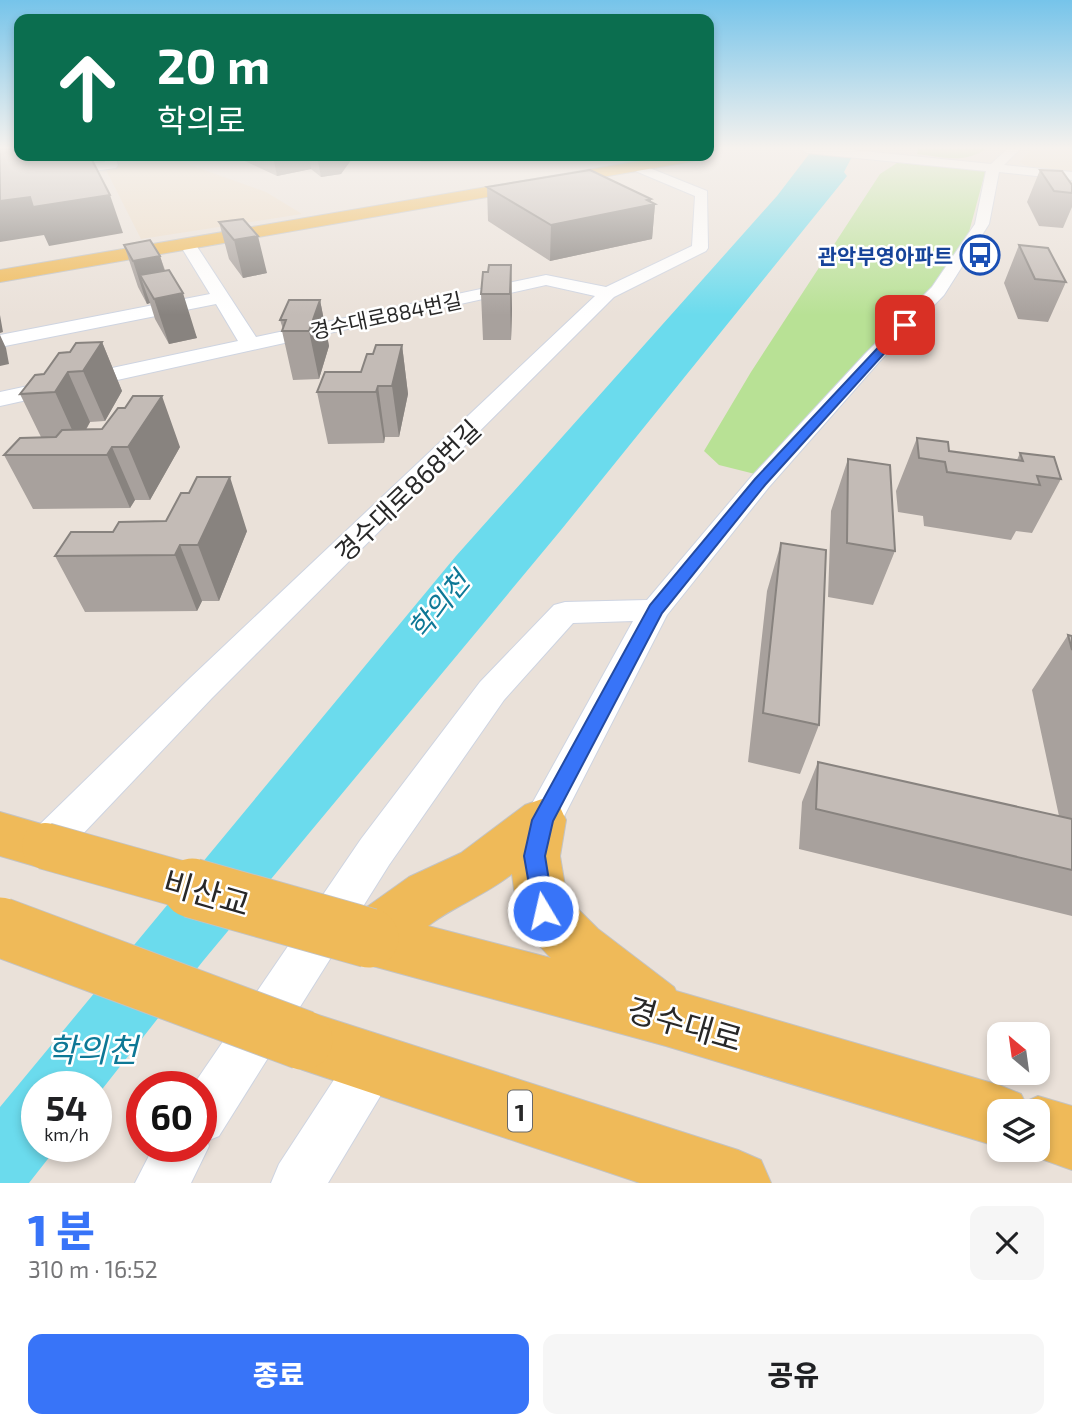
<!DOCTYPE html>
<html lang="ko">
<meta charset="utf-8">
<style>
body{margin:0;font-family:"Exo 2","Noto Sans KR",sans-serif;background:#f6f6f6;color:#202124;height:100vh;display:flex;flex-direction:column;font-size:26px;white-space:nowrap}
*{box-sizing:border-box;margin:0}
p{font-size:23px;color:#757577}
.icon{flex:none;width:38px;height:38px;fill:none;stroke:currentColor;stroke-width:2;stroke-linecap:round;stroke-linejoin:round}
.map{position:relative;height:1183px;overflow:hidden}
.drawer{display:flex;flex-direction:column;background:#fff;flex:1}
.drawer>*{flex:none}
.top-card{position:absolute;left:14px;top:14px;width:700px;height:147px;border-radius:14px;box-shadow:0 4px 10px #0003;background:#0b6e4f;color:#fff;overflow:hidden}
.needle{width:46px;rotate:331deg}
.buttons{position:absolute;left:987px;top:1022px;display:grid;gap:14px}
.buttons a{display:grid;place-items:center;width:63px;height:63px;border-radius:14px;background:#fff;box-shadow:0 4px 10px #0003;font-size:35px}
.speed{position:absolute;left:21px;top:1071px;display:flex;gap:14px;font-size:35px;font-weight:700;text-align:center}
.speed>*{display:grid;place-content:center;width:91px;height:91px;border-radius:50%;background:#fff;box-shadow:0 4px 10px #0003;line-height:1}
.speed small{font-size:18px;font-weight:400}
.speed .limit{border:10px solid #d22;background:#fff;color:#111}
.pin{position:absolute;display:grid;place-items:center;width:60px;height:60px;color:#fff;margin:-30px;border-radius:14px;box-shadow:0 4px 10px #0006}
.me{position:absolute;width:77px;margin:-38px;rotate:351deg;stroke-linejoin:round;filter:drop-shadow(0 0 5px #0008)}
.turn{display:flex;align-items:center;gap:24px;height:147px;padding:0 28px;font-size:32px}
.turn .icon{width:91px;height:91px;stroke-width:2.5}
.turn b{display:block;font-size:49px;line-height:60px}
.round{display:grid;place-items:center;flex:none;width:74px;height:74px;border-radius:14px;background:#f6f6f6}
.head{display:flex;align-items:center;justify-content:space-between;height:119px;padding:0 28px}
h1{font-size:42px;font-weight:800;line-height:52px;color:#3874f8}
.action{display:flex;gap:14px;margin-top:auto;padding:14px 28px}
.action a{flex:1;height:80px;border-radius:14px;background:#3874f8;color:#fff;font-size:28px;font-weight:800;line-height:80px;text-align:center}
.action a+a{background:#f6f6f6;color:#202124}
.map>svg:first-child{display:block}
.education{fill:#ecdcc8}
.green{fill:#b8e195}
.water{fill:#6bdbed}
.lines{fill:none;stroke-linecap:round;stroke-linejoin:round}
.minor-casing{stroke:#ced4e1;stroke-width:2}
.major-casing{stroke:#c3c3c3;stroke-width:2}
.minor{fill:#fff;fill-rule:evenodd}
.major{fill:#efba59;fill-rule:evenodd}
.major-bridge-far1-casing{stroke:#c3c3c3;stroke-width:48;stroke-linecap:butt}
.major-bridge-casing{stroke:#c3c3c3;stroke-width:61;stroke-linecap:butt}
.major-bridge-far1{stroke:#efba59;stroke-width:46}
.major-bridge{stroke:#efba59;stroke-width:59}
.wall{fill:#a8a19d}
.shaded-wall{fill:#88837f}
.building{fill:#c3bbb6;stroke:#88837f;stroke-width:2}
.route{fill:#3874f8;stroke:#244ba1;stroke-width:2}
.labels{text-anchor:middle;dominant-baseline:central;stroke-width:5;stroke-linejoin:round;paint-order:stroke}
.far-transit-label{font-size:21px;font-weight:bold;fill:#164399;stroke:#fff;text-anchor:end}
.far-street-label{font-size:21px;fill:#282828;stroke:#fff}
.shield{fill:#fff;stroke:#686868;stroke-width:2}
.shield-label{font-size:24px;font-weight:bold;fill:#282828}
.street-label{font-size:26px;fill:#282828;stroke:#fff}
.water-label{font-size:28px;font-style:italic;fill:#0e7896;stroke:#fff}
.near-street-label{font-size:32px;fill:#282828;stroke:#fff}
.near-water-label{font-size:33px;font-style:italic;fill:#0e7896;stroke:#fff}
</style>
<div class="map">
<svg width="1072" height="1183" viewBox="0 0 1072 1183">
<rect width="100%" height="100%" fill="#eae1d9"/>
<path class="education" d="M1033 149H1072V171L1029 167 1019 162Z
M171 158 266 192 302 214 141 239 105 168Z"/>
<path class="green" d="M918 149H986C964 164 942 157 917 154Z
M900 161 986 169 969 232 931 290 755 474 719 465 704 451 751 372 880 174Z"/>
<path class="water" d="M813 149H856L844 172 847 176 561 530 203 961 96 1097V1087H37V1146H58L29 1183H0V1107L456 556 777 196Z"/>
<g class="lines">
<g class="minor-casing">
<path id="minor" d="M801 149H843L991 164 1007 149H1020L1004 165 1072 172V180L999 172 989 224 944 295 879 362 769 487 667 615 556 832 542 837 528 832 523 820 633 621 573 623 504 700 389 865 219 1136 207 1141 209 1146 191 1183H135L154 1146H201V1087H192L361 839 480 682 554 605 565 602 647 600 751 477 865 354 932 287 975 224 986 171 807 153Z
M103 156H115L118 165 116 168 0 183V175L105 162Z
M637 163 707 191 708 248 706 251 614 297 212 698 59 859 45 864 31 859 25 846 31 833 188 680 595 296 546 285 0 406V392L238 341 216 304 0 347V335L210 294 180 245 188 240 194 242 256 337 546 275 606 287 692 246 695 196 633 170 631 167Z
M373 1039 390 1046 397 1063 390 1080 328 1183H271L279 1164 356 1046Z"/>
</g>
<g class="major-casing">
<path id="major" d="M669 156H702L694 161 0 282V270Z
M542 799 559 805 566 820 560 856 567 898 598 929 674 987 676 991 999 1085 1021 1094 1025 1102 1038 1096 1072 1106V1170L1016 1150H1038V1111H999V1147L666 1046 369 965 350 957 342 938 350 919 409 877 461 853 525 805ZM512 874C518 921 519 924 551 958L428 926C454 906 486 895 512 874Z
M0 812 62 830 70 846 62 862 45 869 0 856Z
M303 1010 738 1150 761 1160 771 1183H640L303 1070 282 1061 273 1040 282 1019Z"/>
</g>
<use href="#minor" class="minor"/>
<use href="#major" class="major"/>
<g class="major-bridge-far1-casing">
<path id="major-bridge-far1" d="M45 846 198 889"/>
</g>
<g class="major-bridge-casing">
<path id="major-bridge" d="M192 888 369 938
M0 927 303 1040"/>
</g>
<use href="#major-bridge-far1" class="major-bridge-far1"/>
<use href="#major-bridge" class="major-bridge"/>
</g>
<path class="wall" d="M234 156H354L341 174 321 177 311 169 277 176Z
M389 156H459L453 161 421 162 416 158 401 157 396 161Z
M1040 170 1072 185V207L1063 228 1039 226 1027 202Z
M487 187 651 199V202L655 204 652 239 550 261 488 221Z
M219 222 267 273 243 278 229 259Z
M124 245 160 256 165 270 197 338 169 344 155 319 150 303 147 304 138 287Z
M1019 245 1066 282 1048 322 1018 319 1004 283Z
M511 265 512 309 511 340H483L481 294 488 272Z
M320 300 329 346 319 379 293 380 282 331 283 329 280 320Z
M102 342 122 391 105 421 90 422 86 430 180 447 150 500H135L130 508 33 509 4 455 41 437 20 394 70 352Z
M402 345 408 394 399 437H385L384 443 328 444 317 392 361 372 373 354Z
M917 438 949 451 1017 460 1020 453 1061 479 1032 533 1016 531 1011 540 924 526 923 516 898 512 896 491Z
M848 459 895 551 873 605 828 597 831 511Z
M247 531 219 601H202L197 611 85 612 55 556Z
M781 543 819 725 800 774 748 762 767 591Z
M1068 635 1072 636V916L799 849 802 802 818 762 1059 816 1032 690Z"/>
<path class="shaded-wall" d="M273 156H309L311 169 277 176Z
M317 156H354L341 174 321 177Z
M396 156H401V157L396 161Z
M453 156H459L453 161Z
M110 195 123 233 49 246 44 235 0 242V201L30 197Z
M651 199V205L655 204 652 239 550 261 551 225Z
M258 236 267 273 243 278 234 240Z
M160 256 172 295 183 293 197 338 169 344 154 299 140 275 150 303 147 304 133 261Z
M511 265 512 309 511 340 510 294Z
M320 300 329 346 319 379 309 331Z
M0 315 3 332 0 333Z
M0 335 6 348 9 364 0 366Z
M102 342 122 391 105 421 83 371Z
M402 345 408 394 399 437 392 386Z
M68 372 90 422 78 443 55 392Z
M378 386 385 437 384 443 376 392Z
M162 396 180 447 150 500 128 447Z
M112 447 135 500 130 508 107 455Z
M230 477 247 531 219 601 198 545Z
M180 545 202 601 197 611 175 555Z"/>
<path class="building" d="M0 149H19V156H90L110 195 33 207 30 197 0 201Z
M590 170 651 199 647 200 655 204 551 225 487 187Z
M1040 170 1062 171 1072 185V193L1054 191Z
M243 219 258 236 234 240 219 222Z
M150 240 160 256 133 261 124 245Z
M1019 245 1048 248 1066 282 1035 279Z
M489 265H511L510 294H481L483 272H488Z
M169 270 183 293 154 299 140 275Z
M289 300H320L309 331H282L286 320H280Z
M102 342 83 371 68 372 55 392 20 394 35 375 44 374 59 353 70 352 76 343Z
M376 345H402L392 386H378L376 392H317L325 372H361L367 354H373Z
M133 396H162L128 447H112L107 455H4L20 438 56 437 62 430 102 429 118 408H125Z
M917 438 948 442 949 451 1023 461 1020 453 1054 457 1061 479 1037 476 1040 485 947 472 945 462 919 458Z
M848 459 890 465 895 551 847 543Z
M197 477H230L198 545H180L175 555 55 556 71 532H113L119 522 166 521 181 493H189Z
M781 543 826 550 819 725 763 713Z
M1068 635 1072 636V650Z
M818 762 1072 819V870L816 809Z"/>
<linearGradient id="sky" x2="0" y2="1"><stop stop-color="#76c4ea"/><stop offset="0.47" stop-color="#f6f2ee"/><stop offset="1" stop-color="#f6f2ee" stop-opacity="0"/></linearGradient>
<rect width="1072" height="315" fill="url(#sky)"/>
<path class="route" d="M902 322 910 325 765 485 662 613 553 821 545 856 554 911 551 919 543 923 535 919 524 856 532 820 650 605 755 479Z"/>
<defs>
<g id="bus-ring" transform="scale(2.0125)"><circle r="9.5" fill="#fff" stroke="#1a4fb4" stroke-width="1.5"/><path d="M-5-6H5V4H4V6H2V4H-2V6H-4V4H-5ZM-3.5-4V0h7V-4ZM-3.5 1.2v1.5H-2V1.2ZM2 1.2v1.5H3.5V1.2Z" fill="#1a4fb4"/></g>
</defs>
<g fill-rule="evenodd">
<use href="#bus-ring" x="980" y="255"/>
</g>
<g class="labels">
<g class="far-transit-label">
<text x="953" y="255">관악부영아파트</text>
</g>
<g class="far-street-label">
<text transform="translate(386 315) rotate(-12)">경수대로884번길</text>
</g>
<rect class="shield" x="508" y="1090.5" width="24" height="41" rx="5"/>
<g class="shield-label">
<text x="520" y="1111">1</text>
</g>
<g class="street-label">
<text transform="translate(407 490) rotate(-44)">경수대로868번길</text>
</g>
<g class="water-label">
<text transform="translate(438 605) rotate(-51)">학의천</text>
</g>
<g class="near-street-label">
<text transform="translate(207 892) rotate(16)">비산교</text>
<text transform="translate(685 1023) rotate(16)">경수대로</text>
</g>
<g class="near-water-label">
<text x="92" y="1049">학의천</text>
</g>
</g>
</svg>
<div class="buttons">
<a><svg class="needle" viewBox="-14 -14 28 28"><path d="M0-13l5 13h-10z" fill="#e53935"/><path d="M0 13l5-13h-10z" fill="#757577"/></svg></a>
<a><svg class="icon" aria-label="layers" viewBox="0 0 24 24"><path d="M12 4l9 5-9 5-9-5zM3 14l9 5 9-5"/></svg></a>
</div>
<div class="speed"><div>54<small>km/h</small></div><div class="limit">60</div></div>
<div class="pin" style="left:905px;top:325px;background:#d93025"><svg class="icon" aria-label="arrive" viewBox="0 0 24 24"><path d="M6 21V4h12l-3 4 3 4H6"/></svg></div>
<svg class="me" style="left:543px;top:911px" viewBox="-20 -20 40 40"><circle r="17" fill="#3874f8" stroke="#fff" stroke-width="3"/><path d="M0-11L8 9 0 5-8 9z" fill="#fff"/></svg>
<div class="top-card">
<div class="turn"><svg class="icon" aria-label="ahead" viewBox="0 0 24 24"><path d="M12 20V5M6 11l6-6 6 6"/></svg><div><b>20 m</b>학의로</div></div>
</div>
</div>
<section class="drawer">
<div class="head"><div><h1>1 분</h1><p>310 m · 16:52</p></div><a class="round"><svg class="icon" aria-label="close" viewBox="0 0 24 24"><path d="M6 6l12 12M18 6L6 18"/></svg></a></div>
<div class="action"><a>종료</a><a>공유</a></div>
</section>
